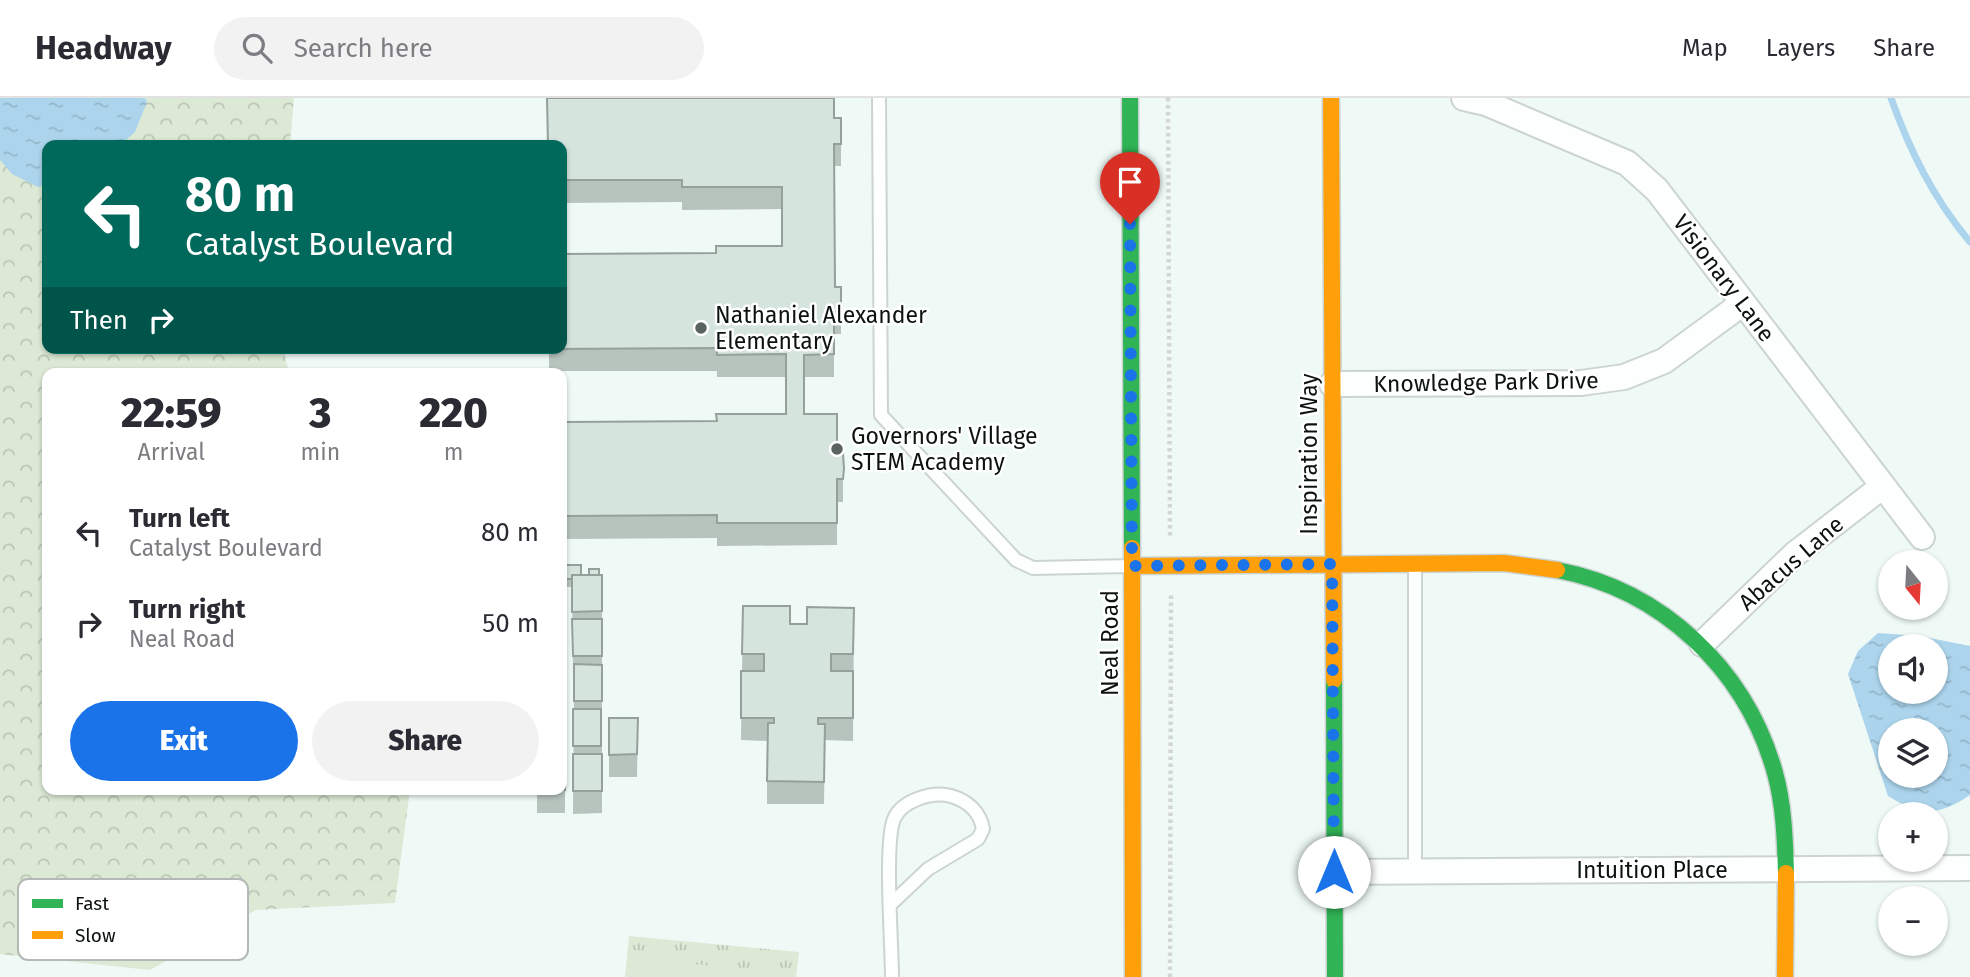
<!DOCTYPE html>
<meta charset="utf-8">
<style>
body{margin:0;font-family:"Fira Sans",sans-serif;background:#f2f2f3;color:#2b2b33;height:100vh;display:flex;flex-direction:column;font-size:26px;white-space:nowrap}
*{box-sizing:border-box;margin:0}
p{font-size:23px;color:#7c7c81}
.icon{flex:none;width:38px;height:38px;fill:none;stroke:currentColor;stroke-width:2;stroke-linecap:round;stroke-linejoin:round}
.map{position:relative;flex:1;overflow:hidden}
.drawer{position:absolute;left:42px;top:270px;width:525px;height:427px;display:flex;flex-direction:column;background:#fff;border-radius:14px;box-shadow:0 2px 5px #0004}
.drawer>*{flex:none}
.banner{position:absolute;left:42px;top:42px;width:525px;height:214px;border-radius:14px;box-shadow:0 2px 5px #0004;background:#00695c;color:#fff;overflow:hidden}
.needle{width:46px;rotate:162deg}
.tools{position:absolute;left:1878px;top:452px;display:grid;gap:14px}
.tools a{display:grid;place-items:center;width:70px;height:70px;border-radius:50%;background:#fff;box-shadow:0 2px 5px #0004;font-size:35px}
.pin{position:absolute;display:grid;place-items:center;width:60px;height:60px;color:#fff;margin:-72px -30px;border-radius:50% 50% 50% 0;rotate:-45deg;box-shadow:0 0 7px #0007}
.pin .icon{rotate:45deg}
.me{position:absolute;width:77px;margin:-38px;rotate:0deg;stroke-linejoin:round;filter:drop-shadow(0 0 5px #0008)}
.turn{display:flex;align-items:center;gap:24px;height:147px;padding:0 28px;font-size:32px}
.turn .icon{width:91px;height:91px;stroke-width:2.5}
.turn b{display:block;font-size:49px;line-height:60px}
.then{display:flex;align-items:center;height:66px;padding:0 28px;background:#0003;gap:14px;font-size:26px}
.eta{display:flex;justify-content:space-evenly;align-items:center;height:119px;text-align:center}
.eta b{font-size:42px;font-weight:800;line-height:49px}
.action{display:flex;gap:14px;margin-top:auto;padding:14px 28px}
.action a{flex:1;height:80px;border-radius:42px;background:#1a73e8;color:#fff;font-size:28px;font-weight:800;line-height:80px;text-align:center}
.action a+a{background:#f2f2f3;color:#2b2b33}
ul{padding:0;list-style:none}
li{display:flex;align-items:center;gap:21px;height:91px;padding:0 28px}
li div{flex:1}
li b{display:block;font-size:26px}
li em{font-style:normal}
header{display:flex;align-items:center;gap:42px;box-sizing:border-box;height:98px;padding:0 35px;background:#fff;border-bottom:2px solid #e1e1e2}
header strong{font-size:33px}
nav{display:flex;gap:38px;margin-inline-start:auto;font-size:24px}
.search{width:490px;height:63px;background:#f2f2f3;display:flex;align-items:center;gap:18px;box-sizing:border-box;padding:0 24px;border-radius:38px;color:#7c7c81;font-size:26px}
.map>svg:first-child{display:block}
.grass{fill:url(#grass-tufts)}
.forest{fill:url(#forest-crowns)}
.garden{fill:#dce9d5}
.water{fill:url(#water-ripples);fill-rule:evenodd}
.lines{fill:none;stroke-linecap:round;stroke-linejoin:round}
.stream{stroke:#acd5ed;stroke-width:7}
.lane-casing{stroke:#ccd4d2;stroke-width:16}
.street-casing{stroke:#ccd4d2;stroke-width:28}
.fast-casing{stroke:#ccd4d2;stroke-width:19}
.slow-casing{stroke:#ccd4d2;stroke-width:19}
.path{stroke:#d4d6d6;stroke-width:4.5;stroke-dasharray:3.5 3.5;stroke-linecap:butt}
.lane{stroke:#fdfefe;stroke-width:12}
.street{stroke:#fdfefe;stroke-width:24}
.fast{stroke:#30b455;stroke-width:16}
.slow{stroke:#ff9f0a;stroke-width:16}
.wall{fill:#b7c4bd}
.building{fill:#d5e4dc;stroke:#95a09a;stroke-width:2}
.route{stroke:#1a73e8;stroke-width:12;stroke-dasharray:0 21.6}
.poi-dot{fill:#5b6362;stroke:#fff;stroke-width:2.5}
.labels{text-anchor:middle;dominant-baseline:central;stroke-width:5;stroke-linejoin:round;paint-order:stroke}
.street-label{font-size:23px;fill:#0b1211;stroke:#fff}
.poi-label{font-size:23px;fill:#0b1211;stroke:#fff;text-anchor:start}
.key{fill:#fff;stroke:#b6b8b8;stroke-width:2}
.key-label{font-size:19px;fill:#0b1211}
</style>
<header>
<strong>Headway</strong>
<div class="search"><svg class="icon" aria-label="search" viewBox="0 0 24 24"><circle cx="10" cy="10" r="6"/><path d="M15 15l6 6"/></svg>Search here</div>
<nav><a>Map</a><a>Layers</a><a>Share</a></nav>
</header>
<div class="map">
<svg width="1970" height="879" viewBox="0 0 1970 879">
<defs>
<pattern id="grass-tufts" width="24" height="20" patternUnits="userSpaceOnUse" patternTransform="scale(1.75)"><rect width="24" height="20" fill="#dce9d5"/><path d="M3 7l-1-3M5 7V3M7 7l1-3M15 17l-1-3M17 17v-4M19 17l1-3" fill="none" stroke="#bbc7b6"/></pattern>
<pattern id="forest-crowns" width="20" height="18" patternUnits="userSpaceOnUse" patternTransform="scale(1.75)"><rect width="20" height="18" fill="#dce9d5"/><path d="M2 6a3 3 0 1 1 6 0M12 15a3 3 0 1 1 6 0" fill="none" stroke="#bbc7b6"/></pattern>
<pattern id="water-ripples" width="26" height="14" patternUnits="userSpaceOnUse" patternTransform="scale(1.75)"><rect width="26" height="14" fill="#acd5ed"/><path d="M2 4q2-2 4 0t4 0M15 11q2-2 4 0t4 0" fill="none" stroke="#93b6ca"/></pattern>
</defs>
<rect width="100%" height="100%" fill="#effaf7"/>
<path class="grass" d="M629 838 799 854 796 879H625Z"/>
<path class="forest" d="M0 0H294L290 47H47V250H283L289 275H47V691H410L395 805 256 812 150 872 0 856Z"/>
<path class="garden" d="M640 861 680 865 679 879H638Z
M693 866 733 870 732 879H692Z"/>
<path class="water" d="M0 0H145L147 4 135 34 120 47H47V86L38 89 12 76 0 62Z
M1878 535 1920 538 1970 548V697C1938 719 1920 717 1888 698L1848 576 1858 553ZM1890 548H1936V593H1890ZM1890 632H1936V677H1890Z"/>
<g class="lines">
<path class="stream" d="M1891 0C1910 53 1933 100 1970 144"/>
<g class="lane-casing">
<path id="lane" d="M879 0 881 317 1016 462 1033 470 1132 468
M1415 466V773
M891 806 928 771 978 741 983 731C980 714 968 703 951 698 933 693 902 702 894 721 884 745 892 847 892 879"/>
</g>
<g class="street-casing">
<path id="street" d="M1464 0 1486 5 1627 65 1657 92 1922 439
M1332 286 1581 285 1624 279 1664 263 1743 205
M1702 546 1795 456 1883 388
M1333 774 1970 770"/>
</g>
<g class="fast-casing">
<path id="fast" d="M1130 0 1132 450
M1557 472C1662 492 1746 571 1775 675 1784 707 1785 742 1786 775
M1334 582 1335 879"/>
</g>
<g class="slow-casing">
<path id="slow" d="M1331 0 1334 582
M1132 450 1133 879
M1132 468 1504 465 1557 472
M1785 879 1786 775"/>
</g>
<path class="path" d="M1168 0 1170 440
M1170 879 1171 494"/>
<use href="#lane" class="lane"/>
<use href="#street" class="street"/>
<use href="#fast" class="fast"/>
<use href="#slow" class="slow"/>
</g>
<path class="wall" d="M834 20H841V68H834L835 189H841V236H834V279H804V316L837 356H843V404H837V447L717 448V440L566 441 565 324 716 323 786 316V279H717V273H549V250L716 155 782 148V111L682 112V104L562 105V47Z
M562 467 581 477H602V715L573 716 574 581H573L572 489H563L565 626H562Z
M743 508 790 526H807L854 510 853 643 825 642 824 706H767V643L741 642Z
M609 620H638L637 679H609Z
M565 656V715H537V691Z"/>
<path class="building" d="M547 0H834V20H841V46H834L835 189H841V214H834V256L804 257V316H837V356H843L844 370 843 381H837V425H717V417L566 418 565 324 717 323 716 316H786V256L717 257V250L549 251 562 250V156L716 155V148H782V89H682V82H562V47H548Z
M562 467H581V477H572V481H563V477H562Z
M589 471H599V477H589Z
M562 477H563V514H562Z
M572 477H602V513L572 514Z
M743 508H790V526H807V509L854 510 853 556H831V573H853V620H818V626H825L824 684 767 683 768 625H774V620H741V573H764V556H742Z
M562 521H564L565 558 562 559Z
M572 521H602V558H573Z
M562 566H564L565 603H562Z
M574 566 602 567V603H574Z
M573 611H601V648H573Z
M609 620H638L637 656 609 657Z
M562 656H565V692H537V691H562Z
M573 656H602V693H573Z"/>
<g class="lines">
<path class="route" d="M1130 126 1132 468 1332 466 1334 774"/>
</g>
<g class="poi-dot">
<circle cx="701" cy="230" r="7"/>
<circle cx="837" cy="351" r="7"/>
</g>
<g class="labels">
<g class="street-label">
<text transform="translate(1724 180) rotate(53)">Visionary Lane</text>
<text transform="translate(1486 284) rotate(-1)">Knowledge Park Drive</text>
<text transform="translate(1309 356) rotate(-90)">Inspiration Way</text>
<text transform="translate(1791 465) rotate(-41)">Abacus Lane</text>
<text transform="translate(1110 545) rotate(-90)">Neal Road</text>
<text x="1652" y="772">Intuition Place</text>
</g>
<g class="poi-label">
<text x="715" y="217">Nathaniel Alexander<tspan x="715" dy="26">Elementary</tspan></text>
<text x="851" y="338">Governors' Village<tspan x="851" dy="26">STEM Academy</tspan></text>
</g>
</g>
<rect x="18" y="781" width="230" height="81" rx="10" class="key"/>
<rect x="32" y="801" width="31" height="9" fill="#30b455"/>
<rect x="32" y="833" width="31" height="8" fill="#ff9f0a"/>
<g class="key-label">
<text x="75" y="812">Fast</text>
<text x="75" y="844">Slow</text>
</g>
</svg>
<div class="tools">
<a><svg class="needle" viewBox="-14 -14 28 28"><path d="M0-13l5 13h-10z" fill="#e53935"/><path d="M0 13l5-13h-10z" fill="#7c7c81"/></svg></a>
<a><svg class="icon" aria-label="sound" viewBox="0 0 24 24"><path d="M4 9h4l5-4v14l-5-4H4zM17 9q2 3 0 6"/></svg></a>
<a><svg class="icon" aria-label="layers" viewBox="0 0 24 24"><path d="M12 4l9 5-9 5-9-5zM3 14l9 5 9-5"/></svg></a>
<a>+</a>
<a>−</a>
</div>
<div class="pin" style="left:1130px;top:126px;background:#d93025"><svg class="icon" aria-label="arrive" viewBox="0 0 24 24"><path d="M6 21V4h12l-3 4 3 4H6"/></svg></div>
<svg class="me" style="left:1334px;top:774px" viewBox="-20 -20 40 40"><circle r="19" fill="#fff"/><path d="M0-13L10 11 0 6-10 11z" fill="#1a73e8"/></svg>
<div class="banner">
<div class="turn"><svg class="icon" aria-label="left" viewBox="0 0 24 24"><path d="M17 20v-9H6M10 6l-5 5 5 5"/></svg><div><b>80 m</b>Catalyst Boulevard</div></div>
<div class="then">Then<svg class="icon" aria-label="right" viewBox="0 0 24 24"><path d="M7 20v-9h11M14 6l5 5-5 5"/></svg></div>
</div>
<section class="drawer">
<div class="eta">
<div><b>22:59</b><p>Arrival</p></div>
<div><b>3</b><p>min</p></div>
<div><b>220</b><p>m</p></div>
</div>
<ul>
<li><svg class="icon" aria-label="left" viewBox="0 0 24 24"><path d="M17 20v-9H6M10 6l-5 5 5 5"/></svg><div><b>Turn left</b><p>Catalyst Boulevard</p></div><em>80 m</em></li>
<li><svg class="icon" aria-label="right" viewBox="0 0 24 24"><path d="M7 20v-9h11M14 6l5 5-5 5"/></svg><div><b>Turn right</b><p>Neal Road</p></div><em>50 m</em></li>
</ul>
<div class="action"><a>Exit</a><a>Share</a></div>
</section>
</div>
